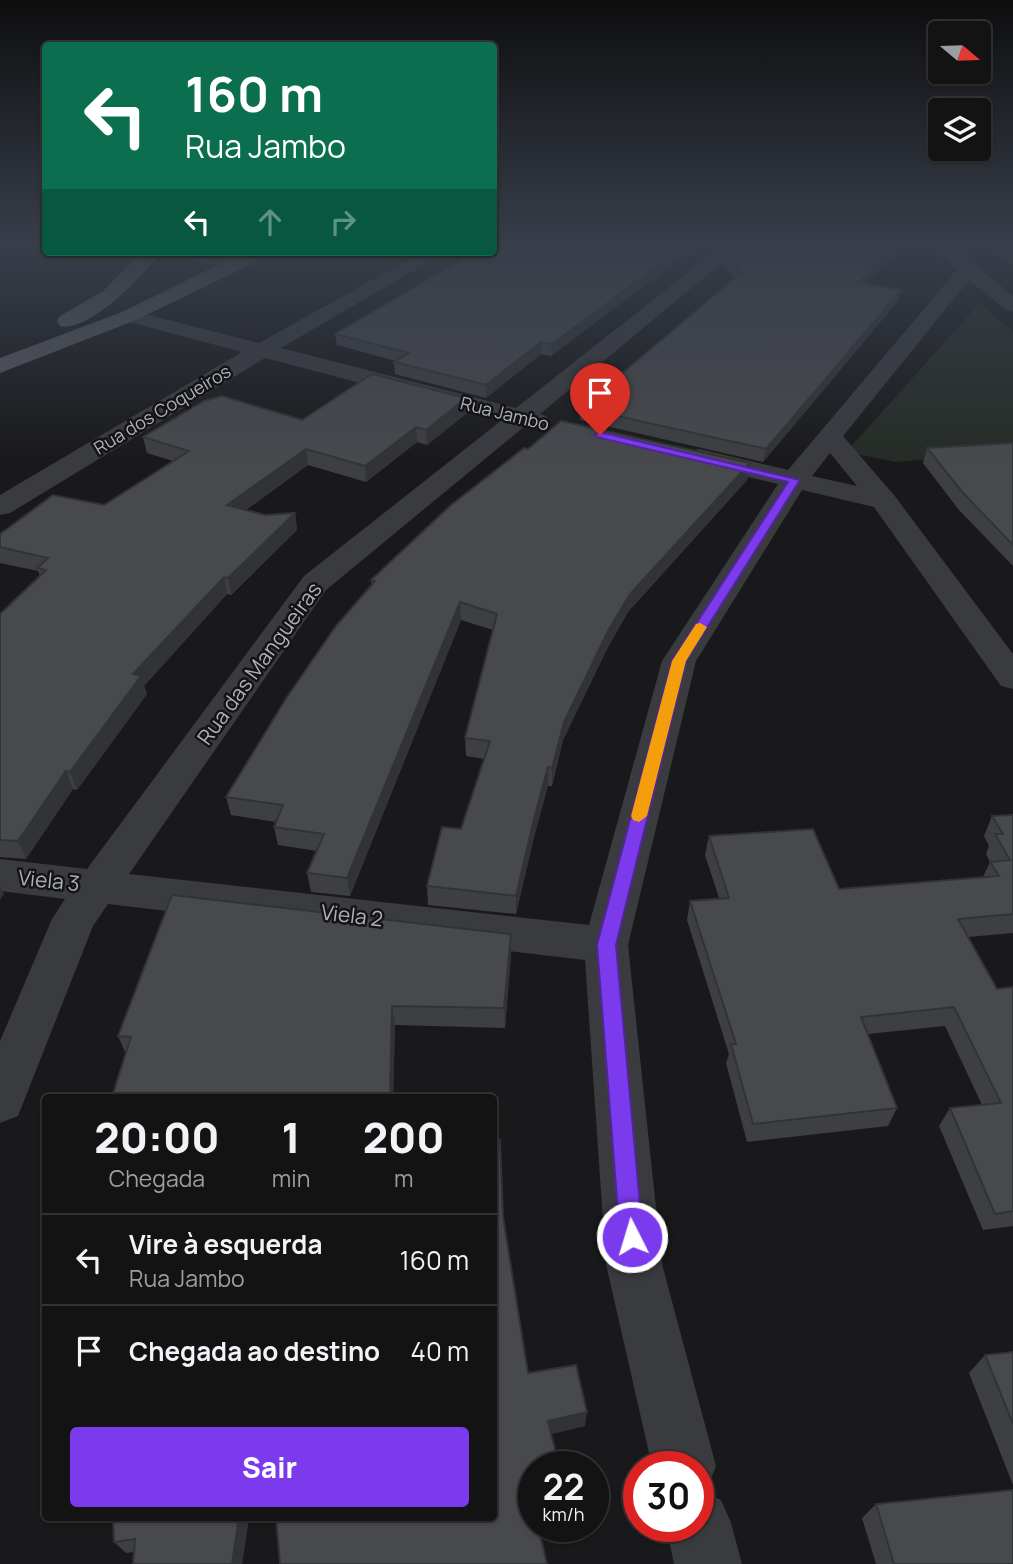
<!DOCTYPE html>
<html lang="pt">
<meta charset="utf-8">
<style>
body{margin:0;font-family:Manrope,sans-serif;background:#1c1c1d;color:#f1f3f6;height:100vh;display:flex;flex-direction:column;font-size:26px;white-space:nowrap}
*{box-sizing:border-box;margin:0}
p{font-size:23px;color:#9d9ea0}
.icon{flex:none;width:38px;height:38px;fill:none;stroke:currentColor;stroke-width:2;stroke-linecap:round;stroke-linejoin:round}
.map{position:relative;flex:1;overflow:hidden}
.sheet{position:absolute;left:42px;top:1094px;width:455px;height:427px;display:flex;flex-direction:column;background:#131314;border-radius:7px;box-shadow:0 2px 5px #0004,0 0 0 2px #323234}
.sheet>*{flex:none}
.guide{position:absolute;left:42px;top:42px;width:455px;height:214px;border-radius:7px;box-shadow:0 2px 5px #0004,0 0 0 2px #323234;background:#0b6e4f;color:#fff;overflow:hidden}
.needle{width:46px;rotate:109deg}
.controls{position:absolute;left:928px;top:21px;display:grid;gap:14px}
.controls a{display:grid;place-items:center;width:63px;height:63px;border-radius:7px;background:#131314;box-shadow:0 2px 5px #0004,0 0 0 2px #323234;font-size:35px}
.speed{position:absolute;left:518px;top:1451px;display:flex;gap:14px;font-size:35px;font-weight:700;text-align:center}
.speed>*{display:grid;place-content:center;width:91px;height:91px;border-radius:50%;background:#131314;box-shadow:0 2px 5px #0004,0 0 0 2px #323234;line-height:1}
.speed small{font-size:18px;font-weight:400}
.speed .limit{border:10px solid #d22;background:#fff;color:#111}
.pin{position:absolute;display:grid;place-items:center;width:60px;height:60px;color:#fff;margin:-72px -30px;border-radius:50% 50% 50% 0;rotate:-45deg;box-shadow:0 0 7px #0007}
.pin .icon{rotate:45deg}
.me{position:absolute;width:77px;margin:-38px;rotate:355deg;stroke-linejoin:round;filter:drop-shadow(0 0 5px #0008)}
.turn{display:flex;align-items:center;gap:24px;height:147px;padding:0 28px;font-size:32px}
.turn .icon{width:91px;height:91px;stroke-width:2.5}
.turn b{display:block;font-size:49px;line-height:60px}
.lanes{display:flex;align-items:center;height:66px;padding:0 28px;background:#0003;justify-content:center;gap:35px;direction:ltr}
.lanes .off{opacity:.35}
.eta{display:flex;justify-content:space-evenly;align-items:center;height:119px;text-align:center}
.eta b{font-size:42px;font-weight:800;line-height:49px}
.cta{display:flex;gap:14px;margin-top:auto;padding:14px 28px}
.cta a{flex:1;height:80px;border-radius:7px;background:#7c3aed;color:#fff;font-size:28px;font-weight:800;line-height:80px;text-align:center}
ul{padding:0;list-style:none}
li{display:flex;align-items:center;gap:21px;height:91px;padding:0 28px;border-top:2px solid #323234}
li div{flex:1}
li b{display:block;font-size:26px}
li em{font-style:normal}
.map>svg:first-child{display:block}
.green{fill:#252c26}
.lines{fill:none;stroke-linecap:round;stroke-linejoin:round}
.minor{fill:#3a3b3f;fill-rule:evenodd}
.major{fill:#57595e;fill-rule:evenodd}
.wall{fill:#3e3f42}
.shaded-wall{fill:#323336}
.building{fill:#48494d;stroke:#323336;stroke-width:2}
.route{fill:#7c3aed;stroke:#51269a;stroke-width:2}
.slow{fill:#f59e0b}
.labels{text-anchor:middle;dominant-baseline:central;stroke-width:5;stroke-linejoin:round;paint-order:stroke}
.far-street-label{font-size:18px;fill:#adb1b9;stroke:#141416}
.street-label{font-size:21px;fill:#adb1b9;stroke:#141416}
</style>
<div class="map">
<svg width="1013" height="1564" viewBox="0 0 1013 1564">
<rect width="100%" height="100%" fill="#19191b"/>
<path class="green" d="M980 303 1013 332V452L896 462 846 452Z"/>
<g class="lines">
<path class="minor" d="M724 244H744L540 414 546 416 550 421 546 426 537 429 525 426 326 590 129 874 589 925 662 661 778 484 690 463 686 457 690 451 699 449 788 470 957 270 929 244H949L1013 296V312L1006 310 969 280 843 436 894 495 1013 654V689L1001 686 874 507 802 490 696 661 628 945 662 1264 716 1466 707 1489 701 1491 721 1500 731 1523 742 1564H674L666 1526H698V1466H652L606 1264 585 960 108 904 93 926 18 1116 0 1123V1041L52 919 65 899 0 891V859L87 869 304 576 502 420 265 358 10 513 0 515V495L242 352 122 320 118 316 122 312 129 310 259 343 422 252H445L281 348 516 408ZM830 453 857 486 812 476Z"/>
<path class="major" d="M141 252H161C145 274 89 333 60 326L57 321 60 316 103 291Z
M176 252H270L268 256 136 320 0 373V358L122 312 222 263 207 264 178 256Z"/>
</g>
<path class="wall" d="M700 244 551 356 541 354 486 398 395 374 394 362 396 361 337 345 335 334Z
M708 244H720L712 250Z
M737 244H905L865 283 901 290 898 301 763 462 580 420 581 408 735 278 724 264 725 254Z
M981 244H1013V264Z
M466 398 467 413 427 445 417 442 366 482 308 465 246 510 265 515 295 513 297 530 231 595 227 594 144 686 147 694 77 790 73 789 26 859 0 857V614L40 576 38 571 0 563V534L104 505 173 461 147 453 143 437 302 420Z
M1013 443V566L959 510 923 463 927 448Z
M528 449 750 463 747 480 628 612 607 649 563 740 552 786H548L534 837 516 914 428 905 427 886 461 829 484 759 466 756 465 738 493 630 461 620 350 896 311 892 307 873 317 851 278 845 274 827 276 822 231 815 226 797 372 585 371 580Z
M1013 815V933L968 937 997 989 1013 987V1226L983 1230 939 1126 950 1108 982 1105 945 1026 868 1034 897 1108 888 1126 747 1142 726 1063 729 1054 687 920 690 901 719 898 705 855 709 836 839 889 983 877 990 862 986 854 989 846 984 836 992 816Z
M511 934V954L505 1028 395 1025 393 1097H112L126 1054 118 1036Z
M503 1217 528 1373 585 1426 551 1434 534 1526H570V1528L540 1535 276 1517Z
M1013 1352V1485L969 1373 985 1355Z
M876 1504 1013 1564H876L862 1518Z
M113 1517H249L242 1564H133L134 1552 126 1553 114 1542Z"/>
<path class="shaded-wall" d="M687 244H700L551 356 552 344Z
M713 244H720L712 250Z
M897 244H905L855 293 858 282Z
M901 290 898 301 763 462 766 449Z
M541 342V354L486 398V385Z
M466 398 467 413 427 445 426 430Z
M416 427 417 442 366 482 365 466Z
M306 449 308 465 230 521 227 505Z
M750 463 747 480 628 612 607 649 563 740 552 786V768L564 722 608 631 630 594Z
M295 513 297 530 231 595 228 578Z
M224 577 227 594 144 686 147 694 77 790 70 772 133 674Z
M460 602 461 620 350 896 347 878Z
M548 767V786L534 837 516 914V896L534 819Z
M66 771 73 789 26 859 18 841Z
M0 887 4 894 0 900Z
M511 934V954L505 1028 504 1008Z
M392 1006 395 1025 393 1097H390Z
M587 1412 585 1426 547 1435 548 1421Z
M239 1517H249L242 1564H232Z"/>
<path class="building" d="M494 244H687L552 344 541 342 486 385 394 362 409 353 335 334 475 252H494Z
M737 244H897L858 282 901 290 766 449 581 408 741 273 725 254Z
M1001 244H1013V252Z
M372 374 466 398 426 430 416 427 365 466 306 449 227 505 265 515 295 513 228 578 224 577 133 674 141 676 70 772 66 771 18 841 0 840V614L46 570 37 568 48 558 0 547V534L53 495 104 505 189 451 143 437 204 401 222 396 302 420Z
M561 421 750 463 630 594 608 631 564 722 552 768 548 767 534 819 516 896 427 886 442 827 461 829 490 741 465 738 497 614 460 602 347 878 307 873 324 834 274 827 283 805 226 797 287 697 336 626 375 581 371 580 451 505 524 448 528 449Z
M1013 443V545L964 494 927 448Z
M1013 815V914L958 919 997 989 1013 987V1211L995 1214 950 1108 1001 1103 954 1007 861 1017 897 1108 753 1124 731 1044H736L690 901 729 898 709 836 813 829 839 889 999 876 990 862 1010 860 995 834H1003L992 816Z
M172 895 511 934 504 1008 392 1006 390 1097H342V1093H303L302 1097H112L131 1037 118 1036Z
M494 1140H500L503 1217 528 1373 576 1365 587 1412 548 1421 559 1466H534V1526H538L547 1564H280L276 1517H494Z
M1013 1352V1424L985 1355Z
M1013 1490V1564H894L876 1504Z
M113 1517H239L232 1564H133L135 1539 114 1542Z"/>
<linearGradient id="sky" x2="0" y2="1"><stop stop-color="#0e0e0f"/><stop offset="0.53" stop-color="#383e4a"/><stop offset="1" stop-color="#383e4a" stop-opacity="0"/></linearGradient>
<rect width="1013" height="463" fill="url(#sky)"/>
<path class="route" d="M600 432 800 480 686 661 616 945 643 1237 640 1245 632 1249 623 1245 620 1237 597 945 672 661 788 482 596 437 595 435Z"/>
<path class="slow" d="M700 623 707 627 686 661 647 816 639 822 633 820 631 816 672 661 696 624Z"/>
<g class="labels">
<g class="far-street-label">
<text transform="translate(162 409) rotate(-31)">Rua dos Coqueiros</text>
<text transform="translate(505 413) rotate(14)">Rua Jambo</text>
</g>
<g class="street-label">
<text transform="translate(259 663) rotate(-54)">Rua das Mangueiras</text>
<text transform="translate(49 880) rotate(6)">Viela 3</text>
<text transform="translate(352 915) rotate(7)">Viela 2</text>
</g>
</g>
</svg>
<div class="controls">
<a><svg class="needle" viewBox="-14 -14 28 28"><path d="M0-13l5 13h-10z" fill="#e53935"/><path d="M0 13l5-13h-10z" fill="#9d9ea0"/></svg></a>
<a><svg class="icon" aria-label="layers" viewBox="0 0 24 24"><path d="M12 4l9 5-9 5-9-5zM3 14l9 5 9-5"/></svg></a>
</div>
<div class="speed"><div>22<small>km/h</small></div><div class="limit">30</div></div>
<div class="pin" style="left:600px;top:435px;background:#d93025"><svg class="icon" aria-label="arrive" viewBox="0 0 24 24"><path d="M6 21V4h12l-3 4 3 4H6"/></svg></div>
<svg class="me" style="left:632px;top:1237px" viewBox="-20 -20 40 40"><circle r="17" fill="#7c3aed" stroke="#fff" stroke-width="3"/><path d="M0-11L8 9 0 5-8 9z" fill="#fff"/></svg>
<div class="guide">
<div class="turn"><svg class="icon" aria-label="left" viewBox="0 0 24 24"><path d="M17 20v-9H6M10 6l-5 5 5 5"/></svg><div><b>160 m</b>Rua Jambo</div></div>
<div class="lanes"><svg class="icon" aria-label="left" viewBox="0 0 24 24"><path d="M17 20v-9H6M10 6l-5 5 5 5"/></svg><svg class="icon off" aria-label="ahead" viewBox="0 0 24 24"><path d="M12 20V5M6 11l6-6 6 6"/></svg><svg class="icon off" aria-label="right" viewBox="0 0 24 24"><path d="M7 20v-9h11M14 6l5 5-5 5"/></svg></div>
</div>
<section class="sheet">
<div class="eta">
<div><b>20:00</b><p>Chegada</p></div>
<div><b>1</b><p>min</p></div>
<div><b>200</b><p>m</p></div>
</div>
<ul>
<li><svg class="icon" aria-label="left" viewBox="0 0 24 24"><path d="M17 20v-9H6M10 6l-5 5 5 5"/></svg><div><b>Vire à esquerda</b><p>Rua Jambo</p></div><em>160 m</em></li>
<li><svg class="icon" aria-label="arrive" viewBox="0 0 24 24"><path d="M6 21V4h12l-3 4 3 4H6"/></svg><div><b>Chegada ao destino</b></div><em>40 m</em></li>
</ul>
<div class="cta"><a>Sair</a></div>
</section>
</div>
